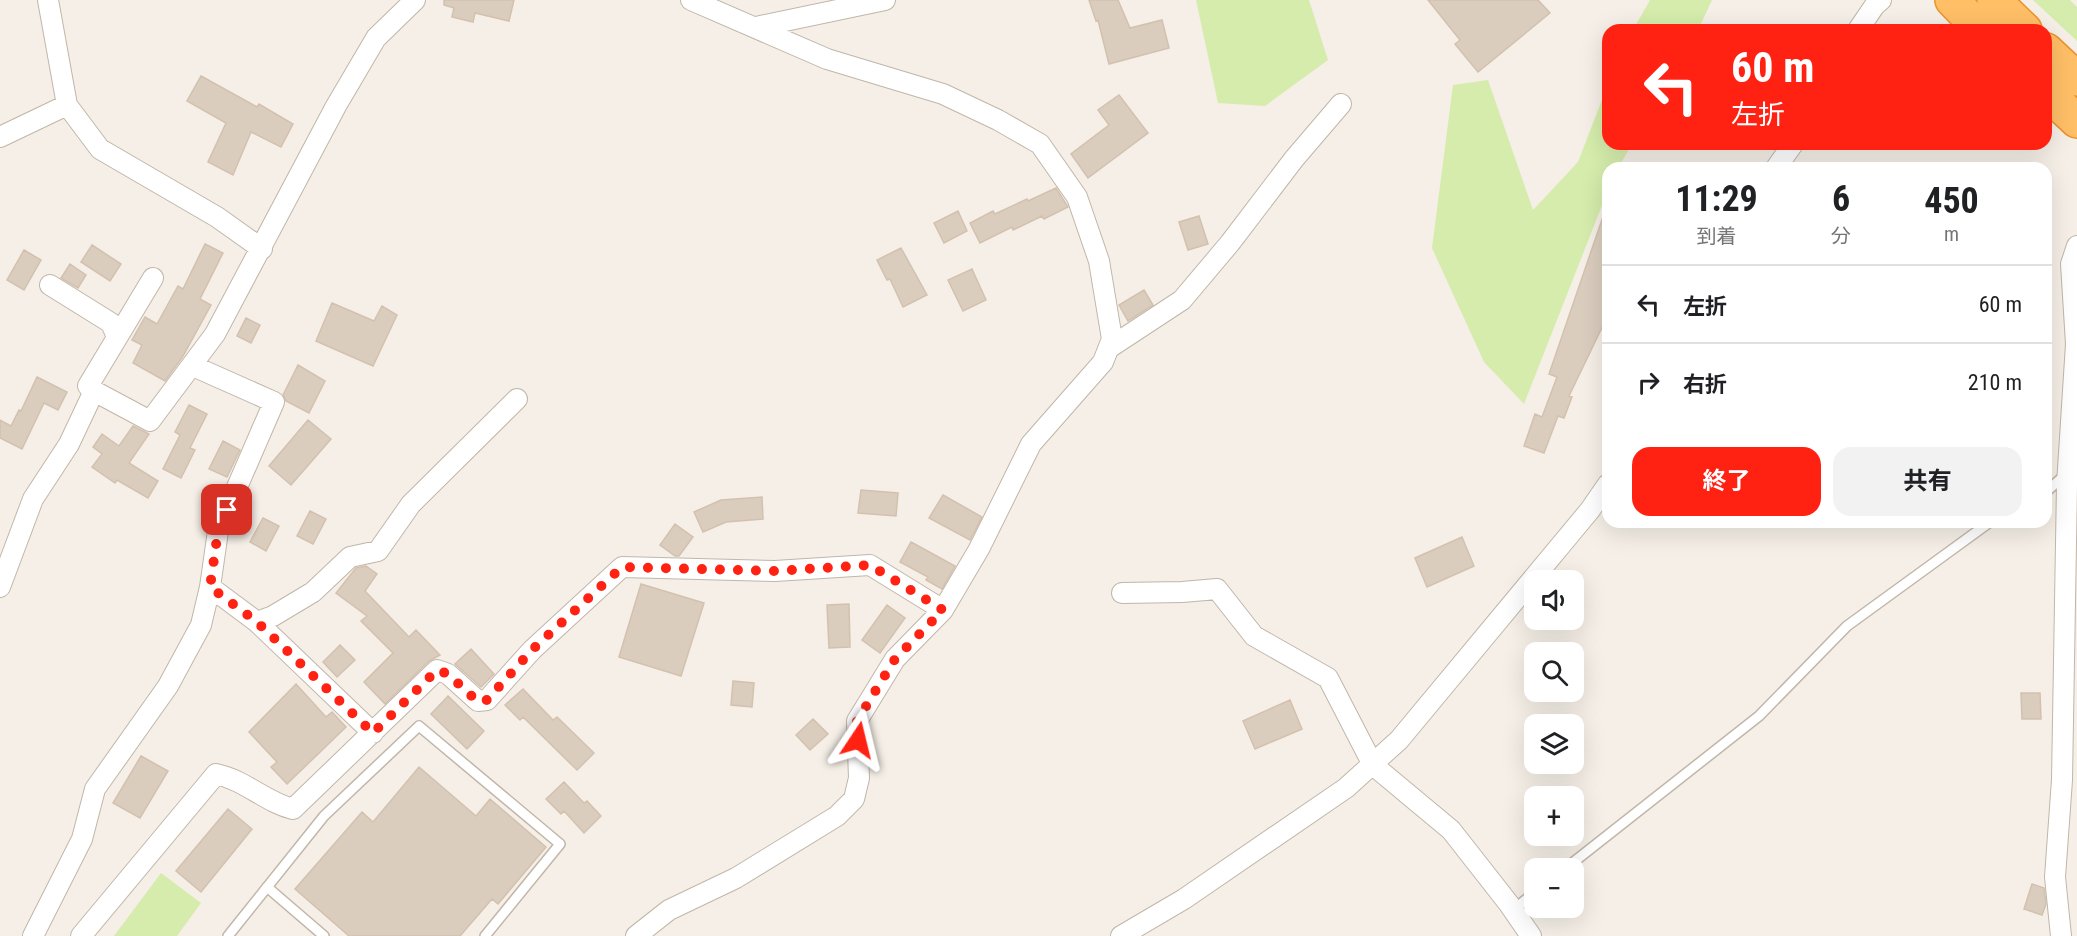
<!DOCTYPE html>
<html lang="ja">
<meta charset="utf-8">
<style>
body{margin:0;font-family:"Roboto Condensed","Noto Sans JP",sans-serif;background:#f2f2f2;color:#202124;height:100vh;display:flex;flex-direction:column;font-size:22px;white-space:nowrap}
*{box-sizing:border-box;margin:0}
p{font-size:20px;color:#757577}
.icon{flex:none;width:33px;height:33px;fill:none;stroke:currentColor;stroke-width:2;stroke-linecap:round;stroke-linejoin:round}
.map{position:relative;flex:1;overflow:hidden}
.details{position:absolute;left:1602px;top:162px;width:450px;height:366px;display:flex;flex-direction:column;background:#fff;border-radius:18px;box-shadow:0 6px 24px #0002}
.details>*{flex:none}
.guide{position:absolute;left:1602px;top:24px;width:450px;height:126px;border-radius:18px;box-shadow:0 6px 24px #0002;background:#ff2213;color:#fff;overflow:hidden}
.tools{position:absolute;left:1524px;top:570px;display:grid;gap:12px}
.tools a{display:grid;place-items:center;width:60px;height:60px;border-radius:12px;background:#fff;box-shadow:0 6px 24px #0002;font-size:30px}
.pin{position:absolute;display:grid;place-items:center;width:51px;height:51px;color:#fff;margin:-26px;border-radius:12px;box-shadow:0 3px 9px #0006}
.me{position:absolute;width:66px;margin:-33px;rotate:10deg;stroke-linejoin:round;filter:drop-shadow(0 0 4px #0008)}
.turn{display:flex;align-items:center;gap:21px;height:126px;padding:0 30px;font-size:27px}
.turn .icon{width:78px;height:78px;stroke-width:2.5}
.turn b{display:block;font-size:42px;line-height:51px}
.eta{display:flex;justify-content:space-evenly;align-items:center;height:102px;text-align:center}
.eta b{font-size:36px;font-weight:700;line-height:42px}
.cta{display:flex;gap:12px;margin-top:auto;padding:12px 30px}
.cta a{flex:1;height:69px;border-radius:18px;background:#ff2213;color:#fff;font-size:24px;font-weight:700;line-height:69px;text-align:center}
.cta a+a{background:#f2f2f2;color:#202124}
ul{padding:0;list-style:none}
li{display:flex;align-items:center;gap:18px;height:78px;padding:0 30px;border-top:2px solid #e0e0e0}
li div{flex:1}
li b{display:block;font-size:22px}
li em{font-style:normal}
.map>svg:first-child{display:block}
.green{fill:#d5ecac}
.building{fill:#dacdbe;stroke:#d3c1ae;stroke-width:1.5}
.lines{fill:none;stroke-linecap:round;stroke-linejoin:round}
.service-casing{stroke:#c1b6a8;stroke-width:12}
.minor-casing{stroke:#c1b6a8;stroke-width:22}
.motorway-casing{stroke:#ea932b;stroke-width:36}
.service{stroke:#fff;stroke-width:9}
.minor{stroke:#fff;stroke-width:20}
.motorway{stroke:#ffbf67;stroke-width:33}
.route{stroke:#ff2213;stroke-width:10;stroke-dasharray:0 18}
</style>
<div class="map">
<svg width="2077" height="936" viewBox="0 0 2077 936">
<rect width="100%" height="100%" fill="#f5efe7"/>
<path class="green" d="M1196 0H1309L1328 60 1265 106 1218 103Z
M1650 0H1712L1698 30H1633Z
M2033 0H2070L2077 7V41Z
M1488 80 1533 210 1578 162 1608 84V144H1632L1618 168H1608V190L1524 404 1484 362 1432 248 1453 85Z
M161 873 201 903 177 936H114Z"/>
<path class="building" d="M444 0H514L509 21 475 13 473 22 452 17 454 8 444 5Z
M1089 0H1118L1130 28 1162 20 1169 48 1109 64 1098 20 1096 21Z
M1428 0H1538L1550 13 1478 72 1455 44 1460 40Z
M201 76 257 107 259 104 293 124 281 147 251 132 233 175 208 162 226 123 187 101Z
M1119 95 1148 133 1088 178 1071 154 1109 125 1098 110Z
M1056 188 1068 207 1044 219 1042 216 1013 230 1012 227 980 243 970 223 993 211 995 214 1027 199 1028 201Z
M1606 208H1608V315L1569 396 1572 397 1564 418 1558 416 1544 453 1524 446 1535 414 1542 417 1557 377 1549 374Z
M958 211 967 231 944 243 934 223Z
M1199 216 1208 244 1188 250 1179 222Z
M205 244 223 253 200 299 211 305 183 356 165 381 133 363 142 345 132 340 145 317 157 324 178 286 183 289Z
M92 245 121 264 110 281 81 262Z
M901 248 927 295 903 307 890 279 887 280 877 260Z
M24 250 41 260 24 290 7 280Z
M70 264 86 275 78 288 61 278Z
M972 269 986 300 963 311 948 280Z
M1144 290 1153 305 1128 321 1119 305Z
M332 303 374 321 382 306 397 315 373 366 316 341Z
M246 318 260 325 251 343 237 336Z
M298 365 325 381 309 413 286 401 283 395Z
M37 377 67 392 58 410 44 403 22 449 0 438V420L11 426 19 410 21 411Z
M189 405 207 414 190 448 195 450 181 478 163 469 180 435 175 432Z
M308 420 331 439 291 485 269 466Z
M133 426 149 434 129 463 158 481 148 498 117 480 115 483 92 467 102 454 93 447 102 434 119 446Z
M223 441 240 450 227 477 209 469Z
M861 490 898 493 896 516 858 513Z
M943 495 982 517 970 540 929 518Z
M762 497 763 519 726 522 703 532 694 512 721 500Z
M310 511 326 519 313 544 297 536Z
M263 518 279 526 266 551 250 542Z
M675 524 693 537 679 556H675L660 545Z
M1462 537 1474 566 1427 587 1415 558Z
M911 542 955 566 942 589 926 580 928 577 900 562Z
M366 566 377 574 365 591 409 637 416 630 440 655 429 661 385 704 364 682 393 653 361 621 367 616 336 593 356 568Z
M641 584 704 603 681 676 619 657Z
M849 604 850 647 829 648 827 605Z
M887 605 905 618 880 653 862 640Z
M340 645 355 660 337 677 323 662Z
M471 649 494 674 481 687 455 664Z
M733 681 754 683 752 707 731 705Z
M296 684 326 717 332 712 346 727 287 784 271 767 277 762 249 732Z
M523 689 553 720 557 717 594 753 577 770 523 717 520 720 505 705Z
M2021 693H2040L2041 719H2022Z
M448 696 484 731 467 749 431 714Z
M1290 700 1302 729 1255 749 1243 721Z
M813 719 828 734 810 750 796 735Z
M141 756 168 771 140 818 113 803Z
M419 767 476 816 490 799 546 847 498 904 492 899 460 936H349L295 889 362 812 373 822Z
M564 782 584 803 587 801 601 816 584 833 564 811 561 814 546 799Z
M228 809 252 829 201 892 176 871Z
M2032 884 2044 888 2046 904 2042 915 2024 909Z"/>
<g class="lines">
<g class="service-casing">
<path id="service" d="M2046 492 2066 474
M2001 522H2006
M1566 868 1759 716 1847 626 1990 522
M267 887 324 936
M1513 910 1534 893
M228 936 324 816 419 726 560 844 485 936"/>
</g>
<g class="minor-casing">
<path id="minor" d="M756 27 885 0
M1858 30 1875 5 1881 0
M67 105 100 149 217 217 262 249
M0 137 67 105 48 0
M1776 168 1793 144
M50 285 111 323 117 337
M1109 348 1182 300 1230 243 1294 159 1341 104
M94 391 88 386 153 278
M0 587 33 499 69 444 94 391 150 421 215 334 336 106 376 38 415 0
M210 587 257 622 273 616 313 592 350 557 378 551 411 504 517 399
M1122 593 1182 592 1217 589 1254 636 1328 678 1373 765 1451 830 1509 904 1531 936
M257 622 373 733
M33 936 82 839 95 789 168 686 201 625 210 587 218 531 274 402 193 366
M81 936 216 774C245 780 265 802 293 809L437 670 448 674 478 701 487 700 532 650 622 567 775 571 870 565 943 610
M636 936 669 910 736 878 837 816 854 799 859 778 857 721 895 659 943 610 979 549 1031 444 1103 362 1112 339 1099 261 1077 197 1040 144 998 120 943 94 827 59 691 0
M1121 936 1184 899 1346 788 1399 740 1590 510 1608 484
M2061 936 2055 877 2062 780 2067 484 2076 344 2071 264 2077 246"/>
</g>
<g class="motorway-casing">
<path id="motorway" d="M1952 0 1981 30
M1994 0 2025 30
M2046 50 2077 79
M2046 92 2077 121"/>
</g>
<use href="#service" class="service"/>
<use href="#minor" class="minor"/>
<use href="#motorway" class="motorway"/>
</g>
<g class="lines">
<path class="route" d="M227 510 218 531 210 587 257 622 373 733 437 670 448 674 478 702 487 700 532 650 622 567 775 571 870 565 943 610 895 659 857 721 858 740"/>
</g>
</svg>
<div class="tools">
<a><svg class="icon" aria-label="sound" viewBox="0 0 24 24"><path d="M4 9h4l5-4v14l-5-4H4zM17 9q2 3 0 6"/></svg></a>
<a><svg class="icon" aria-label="search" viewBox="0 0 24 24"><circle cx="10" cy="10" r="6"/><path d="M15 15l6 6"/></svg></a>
<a><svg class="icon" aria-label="layers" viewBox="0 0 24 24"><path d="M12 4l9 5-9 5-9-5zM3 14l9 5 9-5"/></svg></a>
<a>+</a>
<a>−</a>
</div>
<div class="pin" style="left:227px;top:510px;background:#d93025"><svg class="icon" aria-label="arrive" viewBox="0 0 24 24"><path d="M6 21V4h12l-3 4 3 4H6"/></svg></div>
<svg class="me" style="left:858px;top:740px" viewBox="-20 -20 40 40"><path d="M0-17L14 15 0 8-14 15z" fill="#ff2213" stroke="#fff" stroke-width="4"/></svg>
<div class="guide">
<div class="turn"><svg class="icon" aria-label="left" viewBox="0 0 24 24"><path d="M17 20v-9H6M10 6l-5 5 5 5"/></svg><div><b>60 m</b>左折</div></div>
</div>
<section class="details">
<div class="eta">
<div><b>11:29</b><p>到着</p></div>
<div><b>6</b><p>分</p></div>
<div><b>450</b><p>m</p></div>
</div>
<ul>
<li><svg class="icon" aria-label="left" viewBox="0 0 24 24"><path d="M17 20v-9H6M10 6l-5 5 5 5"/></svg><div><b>左折</b></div><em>60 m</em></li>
<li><svg class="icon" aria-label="right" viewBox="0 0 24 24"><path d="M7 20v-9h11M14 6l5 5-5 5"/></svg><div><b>右折</b></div><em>210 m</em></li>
</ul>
<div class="cta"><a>終了</a><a>共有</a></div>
</section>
</div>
